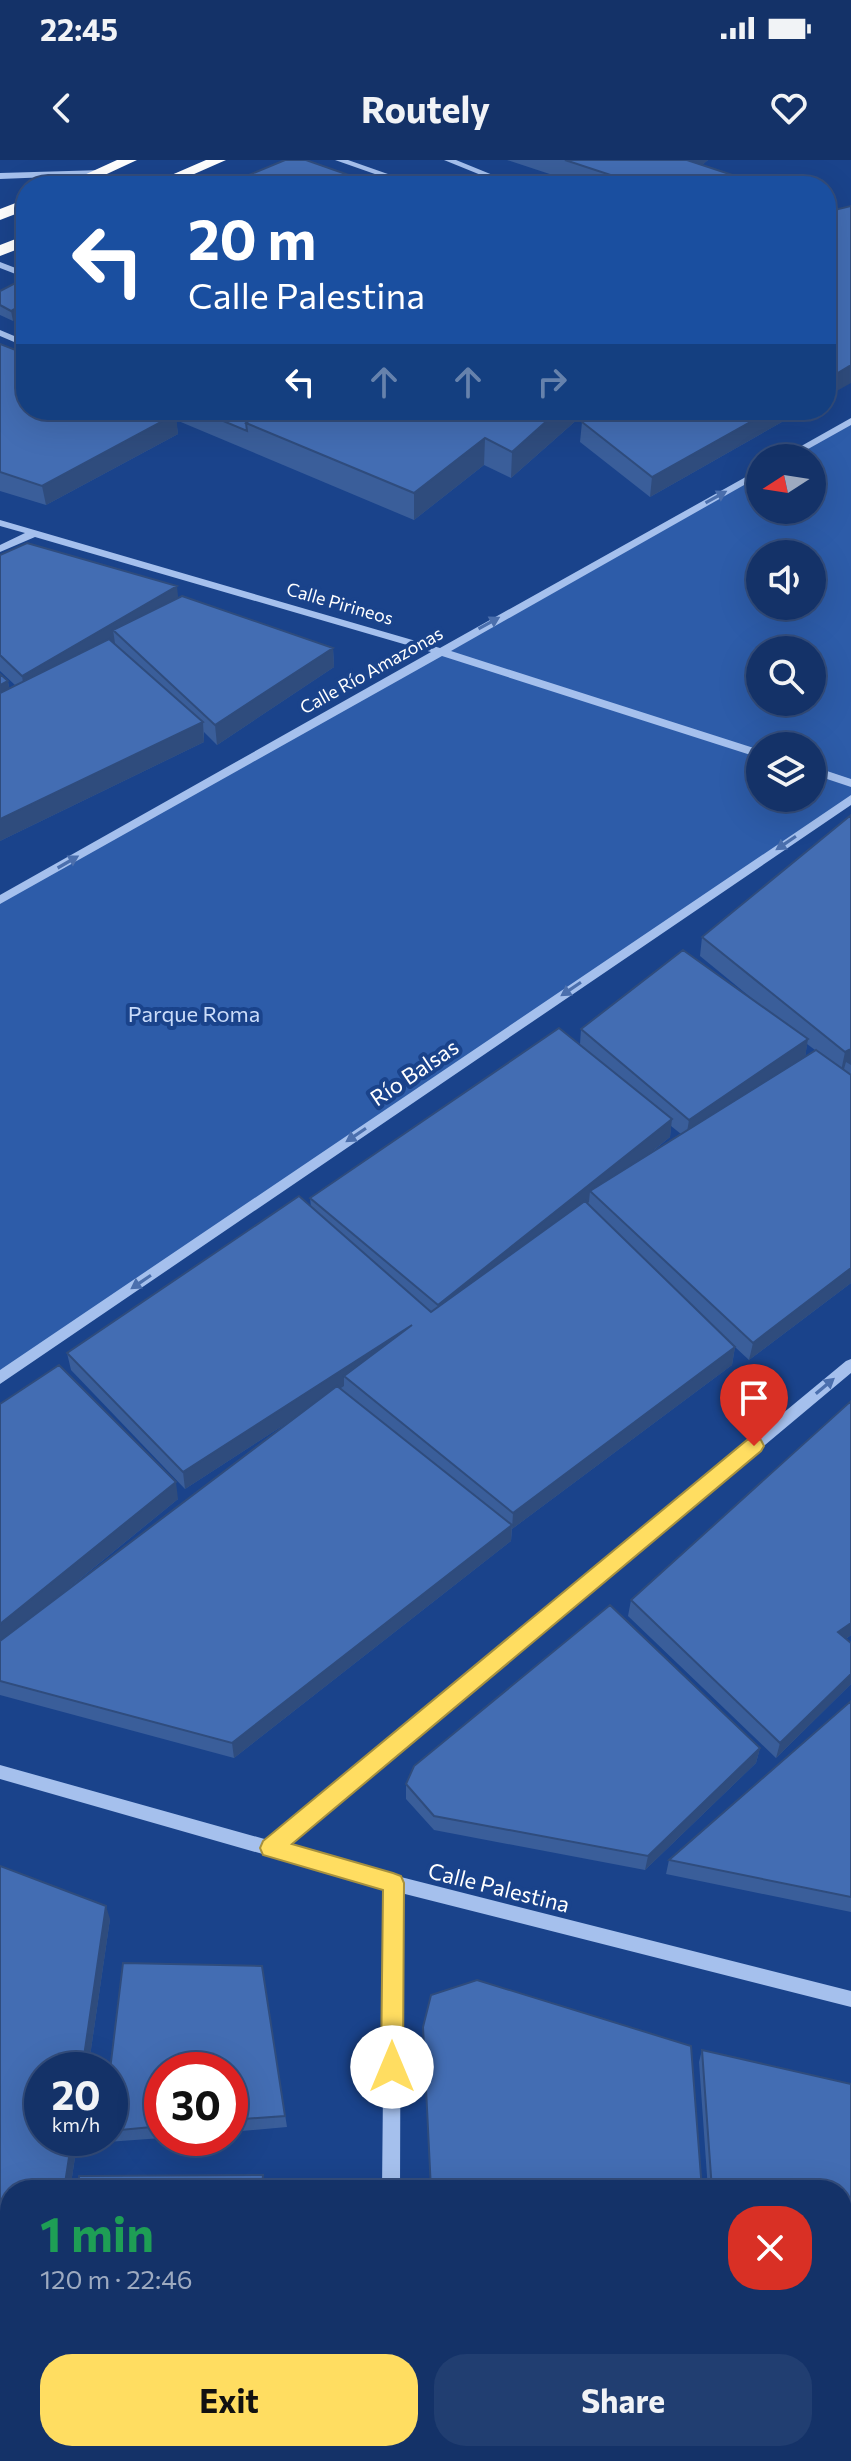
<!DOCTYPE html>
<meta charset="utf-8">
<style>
body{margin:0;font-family:Commissioner,sans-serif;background:#213e71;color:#f1f3f6;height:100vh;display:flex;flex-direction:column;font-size:30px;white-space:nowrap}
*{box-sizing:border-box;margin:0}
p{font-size:26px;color:#9daac0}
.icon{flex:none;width:44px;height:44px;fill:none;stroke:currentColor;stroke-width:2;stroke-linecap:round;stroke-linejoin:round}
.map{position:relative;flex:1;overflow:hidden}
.details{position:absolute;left:0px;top:2020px;width:852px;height:282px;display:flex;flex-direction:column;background:#143268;border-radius:32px 32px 0 0;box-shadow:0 8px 32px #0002,0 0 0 2px #334d7c}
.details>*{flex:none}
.top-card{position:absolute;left:16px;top:16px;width:820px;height:244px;border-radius:32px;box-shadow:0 8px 32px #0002,0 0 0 2px #334d7c;background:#1a4fa0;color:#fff;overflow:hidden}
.needle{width:52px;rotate:258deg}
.tools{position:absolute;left:746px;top:284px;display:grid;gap:16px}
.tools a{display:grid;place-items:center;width:80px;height:80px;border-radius:50%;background:#143268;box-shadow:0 8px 32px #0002,0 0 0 2px #334d7c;font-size:40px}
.speed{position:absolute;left:24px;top:1892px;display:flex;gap:16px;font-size:40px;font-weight:700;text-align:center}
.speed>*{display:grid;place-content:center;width:104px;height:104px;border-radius:50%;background:#143268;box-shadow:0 8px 32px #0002,0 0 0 2px #334d7c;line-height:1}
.speed small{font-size:20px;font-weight:400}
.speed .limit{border:12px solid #d22;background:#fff;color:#111}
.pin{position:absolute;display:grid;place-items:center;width:68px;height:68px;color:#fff;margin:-82px -34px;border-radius:50% 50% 50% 0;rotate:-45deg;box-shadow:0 0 8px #0007}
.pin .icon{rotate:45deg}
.me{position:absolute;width:88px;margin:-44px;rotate:0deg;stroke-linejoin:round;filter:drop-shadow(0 0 6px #0008)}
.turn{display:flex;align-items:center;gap:28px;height:168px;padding:0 40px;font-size:36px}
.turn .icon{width:104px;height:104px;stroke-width:2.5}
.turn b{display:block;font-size:56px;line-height:68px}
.lanes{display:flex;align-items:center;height:76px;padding:0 40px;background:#0003;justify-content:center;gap:40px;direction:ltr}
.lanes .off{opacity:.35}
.round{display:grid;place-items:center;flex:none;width:84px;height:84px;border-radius:32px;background:#213e71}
.overview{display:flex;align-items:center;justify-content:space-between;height:136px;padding:0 40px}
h1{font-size:48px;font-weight:700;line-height:60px;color:#1e9e55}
.cta{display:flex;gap:16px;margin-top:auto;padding:16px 40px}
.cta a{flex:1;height:92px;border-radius:32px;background:#ffdd61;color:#111;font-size:32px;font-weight:700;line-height:92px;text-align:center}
.cta a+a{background:#213e71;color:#f1f3f6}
.status{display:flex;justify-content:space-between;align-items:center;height:56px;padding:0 40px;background:#143268;direction:ltr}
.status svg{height:22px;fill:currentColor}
header{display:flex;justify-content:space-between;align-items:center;height:104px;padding:0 40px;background:#143268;font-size:36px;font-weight:700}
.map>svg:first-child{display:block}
.green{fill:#2d5ca9;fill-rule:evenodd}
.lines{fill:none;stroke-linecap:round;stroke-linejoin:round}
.minor{fill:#a5c0ed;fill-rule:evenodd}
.highway{fill:#fff;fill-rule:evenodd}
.wall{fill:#3a5e9a;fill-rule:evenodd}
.shaded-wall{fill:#2f4c7d}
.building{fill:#436db3;stroke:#2f4c7d;stroke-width:2}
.oneway{fill:#4b6fad}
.route{fill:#ffdd61;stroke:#a6903f;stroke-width:2}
.labels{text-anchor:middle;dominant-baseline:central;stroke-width:8;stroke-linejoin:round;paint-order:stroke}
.far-street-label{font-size:18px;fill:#fff;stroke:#1a438b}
.park-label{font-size:22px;fill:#cadcfa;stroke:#1a438b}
.street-label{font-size:22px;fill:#fff;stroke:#1a438b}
</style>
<div class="status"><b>22:45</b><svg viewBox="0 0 49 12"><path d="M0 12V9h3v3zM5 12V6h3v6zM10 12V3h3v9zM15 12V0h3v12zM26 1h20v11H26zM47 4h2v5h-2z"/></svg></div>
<header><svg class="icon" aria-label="back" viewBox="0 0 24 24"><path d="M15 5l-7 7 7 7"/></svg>Routely<svg class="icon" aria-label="heart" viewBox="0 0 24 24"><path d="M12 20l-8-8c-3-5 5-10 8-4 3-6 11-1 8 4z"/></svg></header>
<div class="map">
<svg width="851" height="2301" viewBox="0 0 851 2301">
<rect width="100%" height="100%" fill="#1a438b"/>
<path class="green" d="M851 264V639L0 1218V742L760 314V350H812V298H789ZM760 394H812V446H760ZM760 490H812V542H760ZM760 586H812V638H760Z"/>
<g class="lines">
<path class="minor" d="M335 0H348L422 26H409Z
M444 0H456L520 26H508Z
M103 10 104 12 100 15 0 19V13Z
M0 102 26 112V118L0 108Z
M0 170 26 181V187L0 176Z
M851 258V265L792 298H780Z
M760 309V316L451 491 760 590V598L442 496 0 744V735L431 492 35 377 0 392V385L25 373 0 366V360L440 488Z
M812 606 851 619V627L812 614Z
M851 635V645L0 1224V1210Z
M851 1199V1213L287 1685 393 1715 851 1831V1847L401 1733 400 2030H382L385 1729 0 1619V1605L268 1680 846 1201Z
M379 2292H399V2301H379Z"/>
<path class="highway" d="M117 0H137L81 26H60Z
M206 0H226L167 26H146Z
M26 39V50L0 60V49Z
M26 75V86L0 96V85Z"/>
</g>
<path class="wall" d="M507 0H708L702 5 766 26H586Z
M23 119 13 161 0 155V131Z
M0 184 26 250H588L511 318 484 305 414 360 176 260 178 274 46 345 0 331Z
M595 250H803L650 337 580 282 582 262Z
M0 395 178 438 333 488 334 507 217 585 204 572V582L0 681V514L8 521 9 528 15 525 0 511Z
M851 655V1123L749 1200 735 1187 732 1205 512 1369 511 1381 234 1598 0 1535V1244L178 1339 47 1446 293 1259 185 1329 71 1210 67 1193 311 1047 310 1038 580 884 581 869 755 841 700 796 702 777ZM807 884 815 890 805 897ZM671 966 681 974 648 995 670 977Z
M851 1241V1475L846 1479 851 1483V1524L776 1598 628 1456 631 1440Z
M851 1541V1752L666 1714 669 1700Z
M760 1588 756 1603 645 1710 434 1670 406 1639V1624Z
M0 1706 110 1759 88 1910H42V1978H78L70 2030H10V2171H0Z
M262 1806 287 1967 230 1972V1910H162V1978L107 1982 105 1978H110V1910Z
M702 1890 851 1924V2301H726V2292H842V2030H708L699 1902Z"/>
<path class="shaded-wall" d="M687 0H708L686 19Z
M26 142V154L13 161 11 151Z
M851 205V223L826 237V220Z
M559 250H588L511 318 512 292Z
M772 250H803L650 337 652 317Z
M176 254 178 274 46 345 42 326Z
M485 278 484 305 414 360V333Z
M177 426 179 446 113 470 115 483 25 536 22 516Z
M333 488 334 507 217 585 215 565Z
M8 521 11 541 0 546V525Z
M203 562 204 582 0 681V659Z
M808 879 805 898 686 978 689 960Z
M851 889V905L846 902 844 909 841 911 845 892Z
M672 959 670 977 596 1036 590 1031 589 1042 438 1163V1145Z
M851 1108V1123L749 1200 753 1183Z
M412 1165 344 1216V1226L185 1329 183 1312Z
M735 1187 732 1205 512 1369 513 1353Z
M176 1322 178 1339 0 1484V1464Z
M512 1365 511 1381 234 1598 232 1583Z
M851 1463V1475L833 1488 838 1472Z
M851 1514V1524L776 1598 780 1583Z
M760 1588 756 1603 645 1710 648 1696Z
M106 1746 110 1759 88 1910H82Z
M72 1978H78L70 2030H64Z"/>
<path class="building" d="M285 0H306L380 26H222Z
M565 0H687L766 26H644Z
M851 46V205L826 220V52Z
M23 119 26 120V142L11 151 0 145V131Z
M0 184 26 194V250H165L176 254 42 326 0 312Z
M197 250H264L246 263 247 271Z
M264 250H559L512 292 485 278 414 333 246 263Z
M595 250H772L652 317 582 262Z
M27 383 177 426 22 516 0 495V395Z
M182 436 333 488 215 565 113 470Z
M109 479 203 562 0 659V533Z
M0 514 8 521 0 525Z
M851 655V889L845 892 702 777Z
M683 790 808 879 689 960 581 869Z
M559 868 672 959 438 1145 310 1038Z
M816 890 851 915V1108L753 1183 590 1031Z
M299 1036 431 1152 585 1041 735 1187 513 1353 344 1216 412 1165 183 1312 67 1193Z
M59 1205 176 1322 0 1464V1244Z
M337 1226 512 1365 232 1583 0 1521V1481Z
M851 1241V1463L838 1472 851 1483V1514L780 1583 631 1440Z
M610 1445 760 1588 648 1696 434 1656 406 1624 414 1606Z
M851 1541V1737L669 1700Z
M0 1706 106 1746 82 1910H42V1978H72L64 2030H10V2162H0Z
M123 1803 262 1806 285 1956 230 1960V1910H162V1966L110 1971V1910Z
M477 1820 691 1886 702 2030H431L423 1867 431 1835Z
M702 1890 851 1924V2301H731V2292H842V2030H712Z
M263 2015 262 2030H78L79 2016Z
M0 2187 10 2188V2292H254V2301H0Z
M426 2292H723L724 2301H426Z"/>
<defs><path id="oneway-solid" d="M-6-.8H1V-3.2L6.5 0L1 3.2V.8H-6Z" transform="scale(2)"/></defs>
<g class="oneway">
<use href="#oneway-solid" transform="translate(716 337) rotate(-29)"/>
<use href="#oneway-solid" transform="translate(489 463) rotate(-29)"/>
<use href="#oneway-solid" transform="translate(786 683) rotate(146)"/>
<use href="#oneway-solid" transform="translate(68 702) rotate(-30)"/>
<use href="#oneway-solid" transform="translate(571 829) rotate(146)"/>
<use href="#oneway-solid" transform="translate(356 975) rotate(146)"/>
<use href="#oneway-solid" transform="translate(141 1122) rotate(146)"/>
<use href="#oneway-solid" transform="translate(825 1226) rotate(-40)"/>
</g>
<path class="route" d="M754 1278 761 1280 764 1286 761 1291 292 1684 393 1713 401 1716 404 1723 403 1907 400 1915 392 1919 384 1915 381 1907 383 1730 263 1695 260 1688 263 1681 747 1280Z"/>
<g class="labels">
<g class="far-street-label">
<text transform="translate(340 443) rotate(16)">Calle Pirineos</text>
<text transform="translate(371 510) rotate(-29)">Calle Río Amazonas</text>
</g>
<g class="park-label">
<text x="194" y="853">Parque Roma</text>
</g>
<g class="street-label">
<text transform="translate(414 912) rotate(-34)">Río Balsas</text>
<text transform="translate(499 1727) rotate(14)">Calle Palestina</text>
</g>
</g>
</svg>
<div class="tools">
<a><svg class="needle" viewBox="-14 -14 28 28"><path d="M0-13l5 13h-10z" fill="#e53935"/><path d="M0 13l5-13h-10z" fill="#9daac0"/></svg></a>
<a><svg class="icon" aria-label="sound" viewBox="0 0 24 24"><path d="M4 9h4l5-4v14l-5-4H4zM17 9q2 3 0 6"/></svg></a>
<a><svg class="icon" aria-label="search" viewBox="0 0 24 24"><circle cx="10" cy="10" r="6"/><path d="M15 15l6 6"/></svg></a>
<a><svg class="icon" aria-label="layers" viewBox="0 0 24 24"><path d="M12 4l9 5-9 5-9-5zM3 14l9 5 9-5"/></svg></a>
</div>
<div class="speed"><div>20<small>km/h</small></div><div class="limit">30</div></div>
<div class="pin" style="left:754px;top:1286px;background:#d93025"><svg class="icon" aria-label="arrive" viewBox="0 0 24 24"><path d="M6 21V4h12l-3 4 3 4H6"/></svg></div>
<svg class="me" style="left:392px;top:1907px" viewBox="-20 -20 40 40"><circle r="19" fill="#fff"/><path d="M0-13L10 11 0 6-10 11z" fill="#ffdd61"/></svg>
<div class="top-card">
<div class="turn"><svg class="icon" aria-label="left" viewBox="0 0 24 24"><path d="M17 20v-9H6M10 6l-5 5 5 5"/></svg><div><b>20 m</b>Calle Palestina</div></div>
<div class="lanes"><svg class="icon" aria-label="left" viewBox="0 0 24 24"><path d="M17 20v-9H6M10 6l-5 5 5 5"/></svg><svg class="icon off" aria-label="ahead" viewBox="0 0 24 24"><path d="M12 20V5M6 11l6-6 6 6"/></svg><svg class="icon off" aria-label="ahead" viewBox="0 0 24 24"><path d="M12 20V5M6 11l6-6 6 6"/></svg><svg class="icon off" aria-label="right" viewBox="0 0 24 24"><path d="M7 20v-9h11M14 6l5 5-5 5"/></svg></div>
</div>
<section class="details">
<div class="overview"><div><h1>1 min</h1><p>120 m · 22:46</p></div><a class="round" style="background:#d93025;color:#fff"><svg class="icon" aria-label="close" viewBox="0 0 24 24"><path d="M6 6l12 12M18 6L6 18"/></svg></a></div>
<div class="cta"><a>Exit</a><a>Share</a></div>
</section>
</div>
